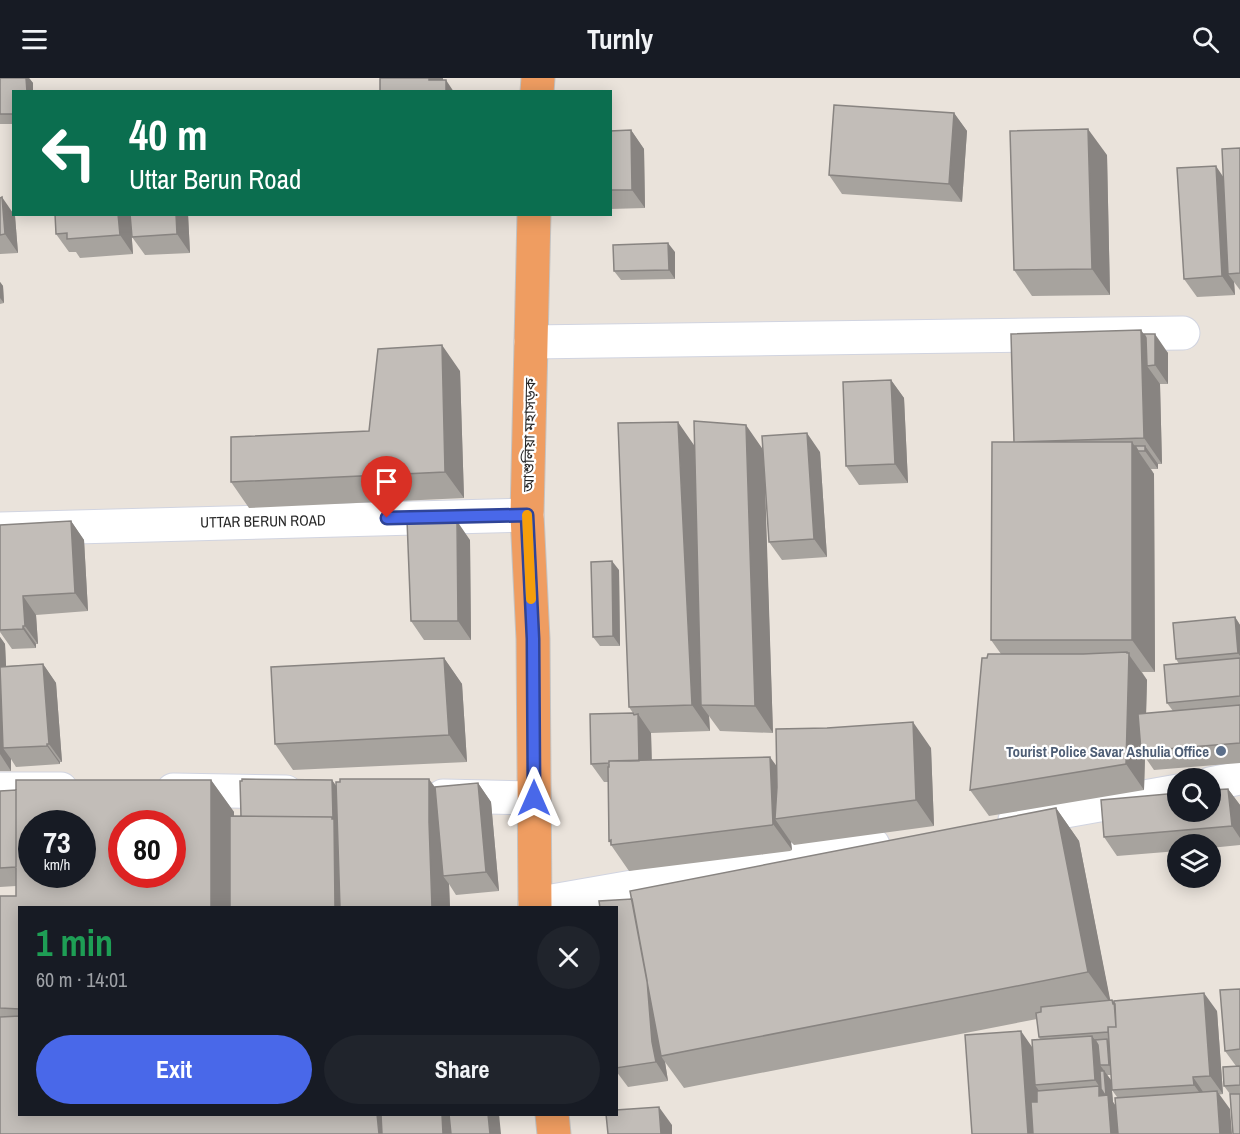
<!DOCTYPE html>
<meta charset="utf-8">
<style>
body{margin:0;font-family:"Archivo Narrow","Noto Sans Bengali",sans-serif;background:#20242c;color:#f1f3f6;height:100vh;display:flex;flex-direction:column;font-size:22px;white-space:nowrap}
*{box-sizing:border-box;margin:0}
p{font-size:20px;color:#9ea1a6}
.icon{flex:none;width:33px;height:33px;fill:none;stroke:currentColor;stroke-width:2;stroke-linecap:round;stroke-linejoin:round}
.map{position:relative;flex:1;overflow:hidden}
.side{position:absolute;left:18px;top:828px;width:600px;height:210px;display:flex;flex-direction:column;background:#171b24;border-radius:0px;box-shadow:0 3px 15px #0003}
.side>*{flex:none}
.guide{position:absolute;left:12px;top:12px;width:600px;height:126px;border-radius:0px;box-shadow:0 3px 15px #0003;background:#0b6e4f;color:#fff;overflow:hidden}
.tools{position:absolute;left:1167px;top:690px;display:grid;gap:12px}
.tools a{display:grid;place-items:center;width:54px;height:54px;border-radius:50%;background:#171b24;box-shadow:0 3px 15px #0003;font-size:30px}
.speed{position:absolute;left:18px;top:732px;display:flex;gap:12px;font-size:30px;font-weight:700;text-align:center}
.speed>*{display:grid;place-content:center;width:78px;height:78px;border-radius:50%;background:#171b24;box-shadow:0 3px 15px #0003;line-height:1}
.speed small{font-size:15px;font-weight:400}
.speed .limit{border:9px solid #d22;background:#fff;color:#111}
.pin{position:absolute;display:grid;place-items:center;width:51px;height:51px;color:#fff;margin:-62px -26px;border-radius:50% 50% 50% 0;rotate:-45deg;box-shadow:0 0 6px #0007}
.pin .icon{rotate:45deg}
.me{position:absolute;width:66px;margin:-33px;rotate:0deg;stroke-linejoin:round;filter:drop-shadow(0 0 4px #0008)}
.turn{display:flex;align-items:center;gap:21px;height:126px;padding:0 18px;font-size:27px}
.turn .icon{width:78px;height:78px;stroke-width:2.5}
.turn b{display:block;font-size:42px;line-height:51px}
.round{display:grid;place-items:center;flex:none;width:63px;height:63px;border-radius:32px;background:#20242c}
.summary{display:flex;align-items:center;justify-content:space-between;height:102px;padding:0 18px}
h1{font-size:36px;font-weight:700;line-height:45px;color:#1e9e55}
.cta{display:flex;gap:12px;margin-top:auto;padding:12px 18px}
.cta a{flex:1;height:69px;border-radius:36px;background:#4968e9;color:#fff;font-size:24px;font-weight:700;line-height:69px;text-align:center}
.cta a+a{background:#20242c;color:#f1f3f6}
header{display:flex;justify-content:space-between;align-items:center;height:78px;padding:0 18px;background:#171b24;font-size:27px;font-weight:700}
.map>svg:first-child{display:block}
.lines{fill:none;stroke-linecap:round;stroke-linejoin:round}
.street-casing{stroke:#d1d4e0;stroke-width:35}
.highway-casing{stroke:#c3c3c3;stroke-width:35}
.street{stroke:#fff;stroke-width:33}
.highway{stroke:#ef9d61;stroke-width:33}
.wall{fill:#a7a39e;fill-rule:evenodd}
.shaded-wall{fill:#888481}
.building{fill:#c2bdb8;stroke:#888481;stroke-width:1.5;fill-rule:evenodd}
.route-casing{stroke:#2f4497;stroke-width:15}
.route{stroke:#4968e9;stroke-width:10}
.slow{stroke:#f59e0b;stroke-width:10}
.service-dot{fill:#5c6f8a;stroke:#fff;stroke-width:2}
.labels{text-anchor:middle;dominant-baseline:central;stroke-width:4.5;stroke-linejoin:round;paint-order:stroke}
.street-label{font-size:15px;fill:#292929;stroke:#fff}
.service-label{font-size:15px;font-weight:bold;fill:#4e5e75;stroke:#fff;text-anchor:end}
</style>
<header><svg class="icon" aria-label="menu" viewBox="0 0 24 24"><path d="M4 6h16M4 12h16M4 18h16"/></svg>Turnly<svg class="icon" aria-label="search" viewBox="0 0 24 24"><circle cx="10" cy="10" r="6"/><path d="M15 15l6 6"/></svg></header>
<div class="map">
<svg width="1240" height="1056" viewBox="0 0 1240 1056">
<rect width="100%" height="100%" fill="#eae3db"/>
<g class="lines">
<g class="street-casing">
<path id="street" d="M531 264 1183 255
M0 451 527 437
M1210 706 1240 700
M0 711H61
M173 712 286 714
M443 718 534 720
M1015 742 1178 713
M535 826 873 767"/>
</g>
<g class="highway-casing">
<path id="highway" d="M537 14 538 0
M534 136 527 437 533 561 535 830
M552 1036 554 1056"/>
</g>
<use href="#street" class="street"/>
<use href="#highway" class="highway"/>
</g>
<path class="wall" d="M0 0H29L33 5V14H14V46H0Z
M954 35 967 53 962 124 842 116 829 97Z
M631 52 644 71 645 130 610 131V53Z
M1240 70V212L1234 204 1235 217 1197 219 1184 201 1223 99Z
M1107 77 1110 217 1032 218 1014 192Z
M0 120 15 138 18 175 0 176Z
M130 136 133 176 80 180 76 174H69L56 156Z
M130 136H188L190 175 145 177 132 159Z
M675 174V201L621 202 614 193Z
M0 204 3 208 4 225 0 226Z
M1144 256 1168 275V306H1160L1162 386H1158V391H1151L1154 396 1155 594H1142L1147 602 1146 636 1173 633 1167 625 1179 586 1176 581 1235 539 1240 547V685L1154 692 1145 679 1144 712 989 738 970 712 987 580 1001 576 991 562 1015 364Z
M460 293 464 420 249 430 231 404 369 353Z
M891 302 904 320 908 405 859 407 846 388Z
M694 367 763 372 820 374 827 479 782 482 769 464 764 391 773 655 720 653 709 638 710 653 651 655 652 682 777 688 931 670 934 748 794 767 791 764 792 772 790 773 629 793 611 767 609 763 608 704H604L591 686 633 635 629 629Z
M71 443 84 462 88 533 36 537 38 566H36V570L12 571 0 554V447Z
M470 462 471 562H424L411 543Z
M619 492 620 568H600L593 559Z
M0 559 5 566 6 588 43 586 56 605 62 684H60V686L16 689 11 681V693H0Z
M444 580 462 606 467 684 293 692 275 666Z
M211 702 234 734V738H241L332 702 336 708 435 709 478 705 491 724 499 813 456 817 449 806 450 830H20V1036L0 1056V818H16V808L0 809V713Z
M1228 711 1240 727V767L1210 770V766H1178V773L1117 778 1104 759Z
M1056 730 1079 763 1110 923 1112 922 1115 925 1217 933 1223 1016 972 1056 1032 969 1040 962 1039 959 1037 941 684 1010 665 984 668 1003 628 1009 616 993V830L632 821ZM1107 997H1111L1112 1012 1117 1019 1116 1028 1113 1024 1111 1002Z
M1240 911V1056L1230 1016 1224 1008 1236 988 1225 973Z"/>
<path class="shaded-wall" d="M26 0H29L33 5V14H27Z
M429 0H443V14L429 2Z
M446 2 454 14H446Z
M954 35 967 53 962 124 949 106Z
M1088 51 1107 77 1110 217 1092 191Z
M631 52 644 71 645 130 632 112Z
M1216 88 1228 106V196L1234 204 1235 217 1222 198Z
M2 119 15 138 18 175 5 156Z
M118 136H130L133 176 120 157Z
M176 136H188L190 175 177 156Z
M668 165 675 174V201L669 192Z
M0 204 3 208 4 225 0 220Z
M1141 252 1155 272V256L1168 275V306L1155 287 1147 288 1160 306 1162 386 1144 360Z
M442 267 460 293 464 420 445 394Z
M891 302 904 320 908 405 895 386Z
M678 344 696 370 701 627 709 638 710 653 692 627Z
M746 347 764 373 773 655 755 628Z
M807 355 820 374 827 479 814 461Z
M1132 364 1154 396 1155 594 1132 562Z
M1145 368 1158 386V391L1145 373Z
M71 443 84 462 88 533 75 515Z
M457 443 470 462 471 562 458 543Z
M612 483 619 492 620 568 613 558Z
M23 518 36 537 38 566 25 548Z
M1235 539 1240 547V578L1238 575Z
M23 548 36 566V570L23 551Z
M0 559 5 566 10 670H3L11 681V693L0 676Z
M1127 574 1147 602 1145 673H1141L1145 679 1144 712 1126 686Z
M444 580 462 606 467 684 449 657Z
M43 586 56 605 62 684 49 666Z
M638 636 651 655 652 703 639 684Z
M913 644 931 670 934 748 916 722Z
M47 666 60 684V686L47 668Z
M770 679 789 705 775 741 791 764 792 772 773 746Z
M429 701 448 727 443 798 449 806 450 830H432L429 744Z
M211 702 234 734V830H211Z
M332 702 345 721 353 830H335L332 741Z
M478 705 491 724 499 813 486 794Z
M1228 711 1240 727V760L1232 748Z
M1056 730 1079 763 1111 926 1088 894Z
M641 829 661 978 665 984 668 1003 656 984 652 964Z
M1204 915 1217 933 1223 1016 1210 998Z
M1021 953 1039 979 1035 1007 1042 1017 1045 1056H1028Z
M1092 958 1105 976 1100 987 1111 1002 1113 1024 1121 1036 1123 1056H1111L1099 1018V1008L1109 1023 1095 1002Z
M1107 961 1114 970 1115 996 1109 987Z
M1193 999 1206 1018 1207 1025 1194 1007Z
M1217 1013 1230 1031 1232 1056H1220Z
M659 1029 672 1047V1056H661Z
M377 1036H396L398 1056H379Z
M442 1036H458L459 1056H443Z
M488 1036H499L501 1056H490Z"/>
<path class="building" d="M0 0H26L27 14H14V36H0Z
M380 0H429V2H446V14H380Z
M834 27 954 35 949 106 829 97Z
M1088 51 1092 191 1014 192 1010 53Z
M631 52 632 112H610V53Z
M1240 70V195L1228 196 1222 71Z
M1216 88 1222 198 1184 201 1177 90Z
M2 119 5 156 0 157V120Z
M55 136H118L120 157 67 161V155L56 156Z
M130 136H176L177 156 132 159Z
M668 165 669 192 614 193 613 167Z
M1141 252 1144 360 1014 364 1011 256Z
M1144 256H1155V287L1147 288 1146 260Z
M442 267 445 394 231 404V359L369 353 378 271Z
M891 302 895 386 846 388 843 304Z
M694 343 746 347 755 628 701 627Z
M678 344 692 627 629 629 618 345Z
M807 355 814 461 769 464 762 358Z
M992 364H1132V562H991Z
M1135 368H1145V373H1138Z
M407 442 457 443 458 543H411Z
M71 443 75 515 23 518 25 548H23V551L0 552V447Z
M612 483 613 558 593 559 591 484Z
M1235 539 1238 575 1176 581 1173 545Z
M1127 574V575H1129L1126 686 970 712 982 580H987L988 576H1083Z
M444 580 449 657 275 666 271 589Z
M1240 580V618L1167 625 1164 587Z
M43 586 49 666H47V668L3 670 0 589Z
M1240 627V665L1141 673 1138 636Z
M633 635 634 637 638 636 639 683H609V685L591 686 590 636Z
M913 644 916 722 775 741 777 709 776 651 827 650Z
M770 679 773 746 772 747 611 767V762L609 763 608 689H609V683Z
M242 701 332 702 333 740 332 739 241 738 240 703H242Z
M340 701H429V744L432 830H340L336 704H340Z
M16 702H211V830H20V931L0 930V818H16ZM32 746H82V796H32ZM122 746H172V796H122Z
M478 705 486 794 443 798 435 709Z
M1228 711 1232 748 1104 759 1101 722 1178 715V734H1210V712Z
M16 712V789L0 790V713Z
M1056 730 1088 894 661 978 630 813Z
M230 738 332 739V741H334L335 830H230Z
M632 821 647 902 652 964 656 984 616 990V830H600L599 823Z
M1240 911V971L1225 973 1220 912Z
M1204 915 1210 998 1193 999 1194 1007 1112 1012 1108 949H1116L1114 923Z
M1112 922 1113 926H1115L1116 949H1108V954L1039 959 1036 935 1041 934V929Z
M20 938V1036H377L379 1056H0V939Z
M1021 953 1028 1056H972L965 957Z
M1092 958 1095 1002 1035 1007 1032 962Z
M1107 961 1109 987H1100L1098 967 1095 962Z
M1240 988V1007L1224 1008 1223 989Z
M1100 993H1104L1106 1017H1105L1101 1011Z
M1099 1008V1018L1108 1017 1111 1056H1033L1031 1024H1037V1013Z
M1217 1013 1220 1056H1118L1115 1020Z
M1230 1016H1240V1056H1233Z
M659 1029 661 1056H608L606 1036H616V1032Z
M381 1036H442L443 1056H382Z
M449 1036H488L490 1056H451Z"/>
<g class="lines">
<g class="route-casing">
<path id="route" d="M387 440 527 437 533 561 534 720"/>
</g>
<use href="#route" class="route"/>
<path class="slow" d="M527 437 531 521"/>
</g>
<circle class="service-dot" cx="1221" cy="673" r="6"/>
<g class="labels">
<g class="street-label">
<text transform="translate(529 357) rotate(-89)">আশুলিয়া মহাসড়ক</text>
<text transform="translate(263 443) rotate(-1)">UTTAR BERUN ROAD</text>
</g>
<g class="service-label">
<text x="1209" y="673">Tourist Police Savar Ashulia Office</text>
</g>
</g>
</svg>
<div class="tools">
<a><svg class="icon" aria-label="search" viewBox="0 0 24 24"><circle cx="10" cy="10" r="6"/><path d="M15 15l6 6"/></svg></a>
<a><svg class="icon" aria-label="layers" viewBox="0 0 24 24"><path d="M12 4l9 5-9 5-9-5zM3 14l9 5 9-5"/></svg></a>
</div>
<div class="speed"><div>73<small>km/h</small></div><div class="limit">80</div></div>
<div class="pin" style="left:387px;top:440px;background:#d93025"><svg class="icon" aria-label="arrive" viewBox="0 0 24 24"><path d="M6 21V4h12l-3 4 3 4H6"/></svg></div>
<svg class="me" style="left:534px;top:720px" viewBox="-20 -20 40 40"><path d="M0-17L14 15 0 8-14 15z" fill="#4968e9" stroke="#fff" stroke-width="4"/></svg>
<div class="guide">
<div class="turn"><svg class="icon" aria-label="left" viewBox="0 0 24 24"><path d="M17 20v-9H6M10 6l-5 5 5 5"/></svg><div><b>40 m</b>Uttar Berun Road</div></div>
</div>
<section class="side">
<div class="summary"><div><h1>1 min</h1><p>60 m · 14:01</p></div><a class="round"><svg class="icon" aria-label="close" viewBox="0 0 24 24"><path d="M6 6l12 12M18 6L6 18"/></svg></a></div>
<div class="cta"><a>Exit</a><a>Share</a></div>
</section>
</div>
